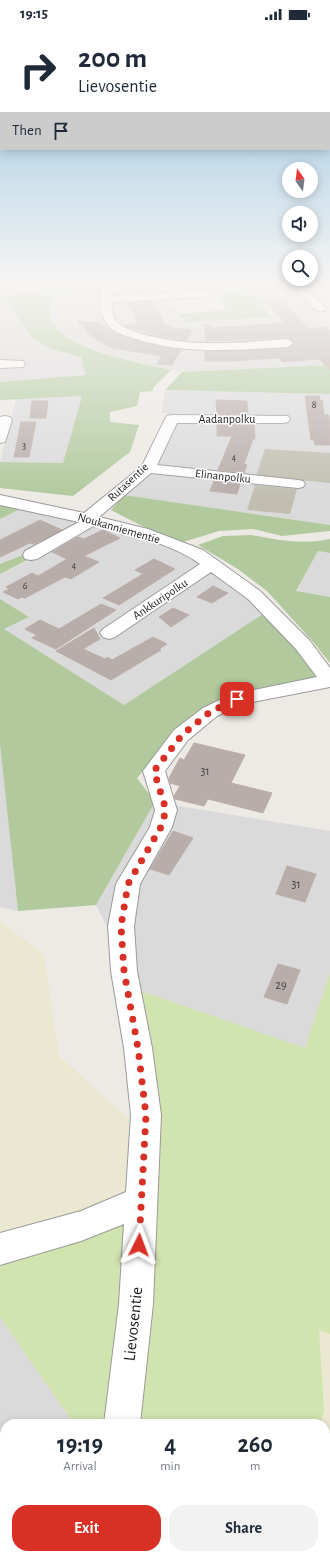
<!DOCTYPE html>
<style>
body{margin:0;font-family:"Alegreya Sans",sans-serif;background:#f2f2f3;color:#1f2937;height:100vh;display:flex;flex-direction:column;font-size:15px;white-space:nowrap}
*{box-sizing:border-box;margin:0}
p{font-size:13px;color:#747a83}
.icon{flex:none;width:22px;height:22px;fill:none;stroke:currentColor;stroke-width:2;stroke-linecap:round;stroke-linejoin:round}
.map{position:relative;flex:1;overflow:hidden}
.side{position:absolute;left:0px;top:1391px;width:330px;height:140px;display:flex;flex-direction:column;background:#fff;border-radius:16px 16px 0 0;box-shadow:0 2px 10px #0003}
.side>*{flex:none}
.top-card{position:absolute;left:0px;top:0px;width:330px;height:122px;box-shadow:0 2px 10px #0003;background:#fff;color:#1f2937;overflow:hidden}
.needle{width:26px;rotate:346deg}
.controls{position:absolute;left:282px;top:134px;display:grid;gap:8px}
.controls a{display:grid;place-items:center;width:36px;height:36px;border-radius:50%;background:#fff;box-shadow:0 2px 10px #0003;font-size:20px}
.pin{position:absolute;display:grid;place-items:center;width:34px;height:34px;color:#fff;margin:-17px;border-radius:8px;box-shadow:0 2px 6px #0006}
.me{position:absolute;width:44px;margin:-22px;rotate:3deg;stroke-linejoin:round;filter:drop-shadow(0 0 3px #0008)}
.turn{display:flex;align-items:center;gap:14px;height:84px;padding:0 12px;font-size:18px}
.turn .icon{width:52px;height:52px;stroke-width:2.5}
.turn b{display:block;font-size:28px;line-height:34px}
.then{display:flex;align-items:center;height:38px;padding:0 12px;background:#0003;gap:8px;font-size:15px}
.eta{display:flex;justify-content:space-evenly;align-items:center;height:68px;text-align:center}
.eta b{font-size:24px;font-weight:700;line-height:28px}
.action{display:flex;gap:8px;margin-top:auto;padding:8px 12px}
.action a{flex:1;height:46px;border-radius:16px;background:#d93025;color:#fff;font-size:16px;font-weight:700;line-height:46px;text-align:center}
.action a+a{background:#f2f2f3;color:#1f2937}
.status{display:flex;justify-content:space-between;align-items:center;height:28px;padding:0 20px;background:#fff;direction:ltr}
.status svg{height:11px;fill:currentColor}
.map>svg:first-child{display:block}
.residential{fill:#dbdadb}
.construction{fill:#c1beb1}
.farmland{fill:#ebe8d1}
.grass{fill:#d1e3af}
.forest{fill:#b1c99d}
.building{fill:#b7adaa;stroke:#beaea8}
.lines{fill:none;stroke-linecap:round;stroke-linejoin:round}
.minor-casing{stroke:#9a9a9a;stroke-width:2}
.minor{fill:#fff;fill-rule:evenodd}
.route{stroke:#d93025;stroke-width:7;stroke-dasharray:0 12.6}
.labels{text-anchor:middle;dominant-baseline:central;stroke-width:3;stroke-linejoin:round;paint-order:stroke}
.far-number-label{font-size:10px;fill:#444140}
.far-street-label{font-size:12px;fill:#1d1d1d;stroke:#fff}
.number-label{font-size:12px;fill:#444140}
.near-street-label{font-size:17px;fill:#1d1d1d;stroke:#fff}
</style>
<div class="status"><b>19:15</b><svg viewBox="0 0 49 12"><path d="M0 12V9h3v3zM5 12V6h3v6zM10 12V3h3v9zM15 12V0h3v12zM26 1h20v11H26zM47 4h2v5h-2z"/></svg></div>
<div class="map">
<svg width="330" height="1531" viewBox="0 0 330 1531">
<rect width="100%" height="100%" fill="#ede9e4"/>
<path class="residential" d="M0 257H45L39 265 3 268 33 311 51 321 81 329 86 347 0 354Z
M115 257H239L238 263 115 269Z
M245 257H291L330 297V311L221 317 176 314 153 308 122 296 113 284 111 272 163 269 187 294 270 289Z
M101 265 112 299 174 318 330 314V337L182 344 128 333 89 321 64 307 50 292 51 267Z
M165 362 330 366V497L124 467 158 435 175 394 166 386 162 385Z
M82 368 63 435 0 434 16 371Z
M24 479 138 506 192 528 266 584 124 677 3 601 29 589 0 571V546L31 531 0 536V491Z
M318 523 330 525V569L296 564Z
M0 716 5 759 18 883 0 879Z
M155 774 330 803V945L305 1021 138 962 96 877Z
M0 1289 74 1396H5V1526H165L168 1531H0Z"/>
<path class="construction" d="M265 421 330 425V455L256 448Z
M255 457 297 461 290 486 247 482Z"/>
<path class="farmland" d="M0 893 44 927 59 1028 132 1094 127 1192 0 1231Z
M319 1302 330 1306V1531H308L306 1526H325V1396H321L324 1381Z"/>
<path class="grass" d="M330 945V1306L319 1302 324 1381 321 1396H74L0 1289V1231L127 1192 138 962 305 1020Z
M165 1526H306L308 1531H168Z"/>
<path class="forest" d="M45 257H102L101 265 51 267 50 292C55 297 60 304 65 308 97 328 135 334 171 342L153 360V363L140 364 137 378 110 384V394L139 397 130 424 73 468 0 460V434L63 435 82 368 0 372V354L86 347 81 329 51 321 33 311 2 267 39 265Z
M239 257H245L271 289 186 294 179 286 226 282 217 265 238 263Z
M330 337V366L165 362 182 344Z
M124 467 330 497V503L282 508 253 501 219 503 183 514 144 499 111 482Z
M0 474 24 479 0 491Z
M252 507C278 512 304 517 330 511V525L318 523 296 563 330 569V635L314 615 267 563 238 541 198 517 223 508Z
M23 527 31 530 0 546V536Z
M0 571 29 589 4 601 124 677 266 584 322 650 234 669 176 705 137 750 155 774 96 877 18 883 0 716Z"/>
<path class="building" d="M123 257H142L146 265 127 266Z
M152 273 165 297 173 300 193 302 187 312 157 308 125 298 138 295 127 275Z
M283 274 309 301 326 299 330 303V342L319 331 283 334 278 330 231 333H205V323L287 320 292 318 294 314 287 310 205 313V295L214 300 285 295 267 275Z
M77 293 101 295 108 302H110L125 309 152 317 181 322 172 337 157 336 162 328 112 320 92 309Z
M305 368H319L320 372H322L324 387H329L330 417H315L314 412H311Z
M216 372 247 373 248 386H217Z
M32 373H48L46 390H30Z
M21 394H36L29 429H14Z
M217 396H254L255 411H253L244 436 247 437 244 445 218 442 232 408H217Z
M214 453 240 456 237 466 210 463Z
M40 492 62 502 34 516 30 515 0 529V512Z
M103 502 120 510 84 528 99 534 71 551 65 549 25 570 22 569 18 571 3 564 9 561 6 559 32 545 38 548 67 531 52 524 78 509 84 511Z
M154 531 175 541 119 577 103 570 143 546 135 542Z
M213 558 228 565 212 575 197 569Z
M101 576 116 582 56 621 32 610 37 607 25 601 40 592 59 601Z
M173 580 189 587 171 599 159 589Z
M94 600 100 611 83 621 105 631 108 629 112 632 153 609 167 616 159 621 161 622 111 652 56 623Z
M194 715 245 727 231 755 272 765 263 785 208 771 204 778 175 771 174 768 180 758 170 755 169 750 180 730 184 732Z
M173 803 193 810 169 847 150 841Z
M287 838 316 846 305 874 276 866Z
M278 936 300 942 287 976 264 969Z"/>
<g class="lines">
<g class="minor-casing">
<path id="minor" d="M102 257H112L111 268 207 263 212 266 207 269 111 274C112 281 112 289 117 294 123 300 131 302 139 305 187 320 238 315 287 311L291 313 293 315 291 317 287 319C235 322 183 327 133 310 123 307 113 304 107 296 99 285 100 270 102 257Z
M291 257H302L325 279 326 281 325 283H317Z
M0 332 23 333 25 336 23 339 0 340Z
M172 387 288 388 290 391 288 394 283 395H177L157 437 298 452 303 453 305 456 303 459 298 460 151 445 99 489 148 501 203 522 260 563 310 613 330 640V659L243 676 217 688 188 712 165 743 177 782 172 799 140 856 134 898 137 943 152 1020 161 1087 153 1276 140 1396H104L119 1276 124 1196 81 1213 0 1237V1205L81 1183 126 1164 131 1087 124 1020 111 943 108 898 116 856 150 799 155 782 143 743 174 702 203 680 230 667 317 649 296 621 248 571 211 544 115 609 109 611 103 609 100 605 103 601 200 536C173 516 127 505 95 497L37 531 31 532 25 531 23 527 25 523 79 494 0 477V467L84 485 142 438 165 391 167 388Z
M5 388 10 389 12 392 5 414 0 415V389Z
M83 1526H123L122 1531H82Z"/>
</g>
<use href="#minor" class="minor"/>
</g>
<linearGradient id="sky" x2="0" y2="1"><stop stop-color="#8fc1e1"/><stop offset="0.54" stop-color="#f7f5f3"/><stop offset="1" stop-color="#f7f5f3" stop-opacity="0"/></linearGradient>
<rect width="330" height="472" fill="url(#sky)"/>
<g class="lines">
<path class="route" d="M139 1217 146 1087 138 1020 124 943 121 898 128 856 161 799 166 782 154 743 182 707 210 684 237 671"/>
</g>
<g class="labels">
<g class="far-number-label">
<text x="314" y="377">8</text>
<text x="24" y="418">3</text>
<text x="234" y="430">4</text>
<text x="74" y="538">4</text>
<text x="25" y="558">6</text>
</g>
<g class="far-street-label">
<text x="227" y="391">Aadanpolku</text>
<text transform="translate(223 448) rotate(6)">Elinanpolku</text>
<text transform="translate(128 454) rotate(-43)">Rutasentie</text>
<text transform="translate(119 500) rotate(16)">Noukanniementie</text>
<text transform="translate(160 571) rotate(-34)">Ankkuripolku</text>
</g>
<g class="number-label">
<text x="205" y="743">31</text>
<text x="296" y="856">31</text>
<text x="281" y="957">29</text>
</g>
<g class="near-street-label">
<text transform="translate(133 1296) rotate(-84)">Lievosentie</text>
</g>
</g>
</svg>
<div class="controls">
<a><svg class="needle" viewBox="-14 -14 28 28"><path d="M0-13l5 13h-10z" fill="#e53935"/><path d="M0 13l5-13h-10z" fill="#747a83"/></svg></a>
<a><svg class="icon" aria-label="sound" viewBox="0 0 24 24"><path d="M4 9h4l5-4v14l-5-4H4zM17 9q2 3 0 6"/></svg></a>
<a><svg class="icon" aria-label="search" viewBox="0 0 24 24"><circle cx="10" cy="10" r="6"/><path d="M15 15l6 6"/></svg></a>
</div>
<div class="pin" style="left:237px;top:671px;background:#d93025"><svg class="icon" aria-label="arrive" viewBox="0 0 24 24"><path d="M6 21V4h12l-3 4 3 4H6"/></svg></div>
<svg class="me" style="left:139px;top:1217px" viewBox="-20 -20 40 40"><path d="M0-17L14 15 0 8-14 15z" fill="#d93025" stroke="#fff" stroke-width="4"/></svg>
<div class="top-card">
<div class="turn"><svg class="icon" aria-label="right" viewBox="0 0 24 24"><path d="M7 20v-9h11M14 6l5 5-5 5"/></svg><div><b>200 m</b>Lievosentie</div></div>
<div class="then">Then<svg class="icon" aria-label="arrive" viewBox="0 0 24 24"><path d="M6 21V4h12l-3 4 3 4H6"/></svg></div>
</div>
<section class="side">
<div class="eta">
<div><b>19:19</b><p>Arrival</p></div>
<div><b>4</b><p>min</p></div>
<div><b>260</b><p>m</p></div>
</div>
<div class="action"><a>Exit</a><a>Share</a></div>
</section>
</div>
